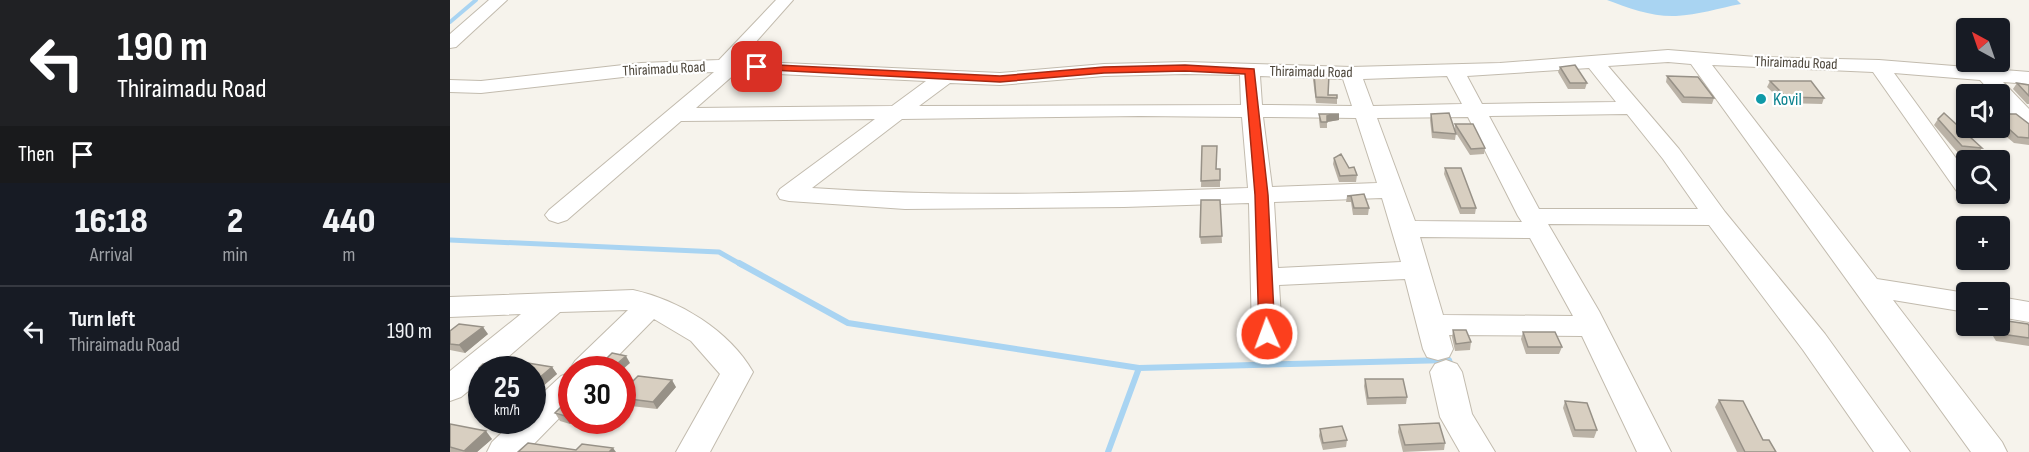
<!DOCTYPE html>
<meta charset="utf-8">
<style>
body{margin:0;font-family:"Sofia Sans Condensed",sans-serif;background:#20242c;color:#f1f3f6;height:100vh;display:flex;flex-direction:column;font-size:22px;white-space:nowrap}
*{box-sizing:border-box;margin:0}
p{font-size:20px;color:#9ea1a6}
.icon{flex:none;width:33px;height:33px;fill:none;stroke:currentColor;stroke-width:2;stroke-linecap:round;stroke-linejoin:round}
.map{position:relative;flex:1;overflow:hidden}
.sheet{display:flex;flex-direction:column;background:#171b24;width:450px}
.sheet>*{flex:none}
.hud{background:#202124;color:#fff;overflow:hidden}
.needle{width:39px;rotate:320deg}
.tools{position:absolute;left:1506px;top:18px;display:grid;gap:12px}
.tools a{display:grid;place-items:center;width:54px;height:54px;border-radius:6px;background:#171b24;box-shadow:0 2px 4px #0004;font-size:30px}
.speed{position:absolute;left:18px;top:356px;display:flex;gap:12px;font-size:30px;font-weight:700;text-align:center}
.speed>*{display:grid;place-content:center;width:78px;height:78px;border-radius:50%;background:#171b24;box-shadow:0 2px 4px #0004;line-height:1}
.speed small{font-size:15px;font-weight:400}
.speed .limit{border:9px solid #d22;background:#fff;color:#111}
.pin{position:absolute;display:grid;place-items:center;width:51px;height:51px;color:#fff;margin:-26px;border-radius:12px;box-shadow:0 3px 9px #0006}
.me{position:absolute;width:66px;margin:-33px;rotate:358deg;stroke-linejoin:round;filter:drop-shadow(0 0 4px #0008)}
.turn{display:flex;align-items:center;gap:21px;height:126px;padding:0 18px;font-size:27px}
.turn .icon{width:78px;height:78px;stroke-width:2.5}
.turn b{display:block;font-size:42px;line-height:51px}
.then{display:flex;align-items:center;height:57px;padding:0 18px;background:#0003;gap:12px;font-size:22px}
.eta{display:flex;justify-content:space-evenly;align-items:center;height:102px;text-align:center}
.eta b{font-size:36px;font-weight:800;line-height:42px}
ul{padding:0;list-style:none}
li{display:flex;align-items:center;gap:18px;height:90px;padding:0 18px;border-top:2px solid #363941}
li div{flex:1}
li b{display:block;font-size:22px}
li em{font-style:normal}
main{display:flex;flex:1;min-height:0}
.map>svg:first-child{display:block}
.water{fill:#a9d4f2}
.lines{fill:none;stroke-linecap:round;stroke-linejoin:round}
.stream-far2{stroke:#a9d4f2;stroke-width:4}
.stream-far1{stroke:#a9d4f2;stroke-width:5}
.stream{stroke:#a9d4f2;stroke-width:6}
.minor-casing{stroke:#c2bbae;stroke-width:2}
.minor{fill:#fff;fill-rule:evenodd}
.wall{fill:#bab2a6}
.shaded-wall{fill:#979187}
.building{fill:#d8cfc1;stroke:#979187;stroke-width:1.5}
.route{fill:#fc3f1d;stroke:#a42913;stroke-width:1.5}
.culture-dot{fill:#0f9aa8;stroke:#fff;stroke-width:2}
.labels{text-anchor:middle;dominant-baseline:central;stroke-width:4.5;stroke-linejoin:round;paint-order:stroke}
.far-street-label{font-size:15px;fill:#4b4439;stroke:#fff}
.culture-label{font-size:18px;fill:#0d838f;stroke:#fff;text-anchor:start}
</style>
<main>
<section class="sheet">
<div class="hud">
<div class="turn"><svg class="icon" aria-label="left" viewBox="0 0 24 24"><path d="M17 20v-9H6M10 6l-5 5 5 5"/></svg><div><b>190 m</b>Thiraimadu Road</div></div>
<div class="then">Then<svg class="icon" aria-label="arrive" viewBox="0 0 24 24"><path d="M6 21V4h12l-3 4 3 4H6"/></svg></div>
</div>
<div class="eta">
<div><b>16:18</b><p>Arrival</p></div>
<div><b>2</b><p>min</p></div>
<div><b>440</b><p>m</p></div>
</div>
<ul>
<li><svg class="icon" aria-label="left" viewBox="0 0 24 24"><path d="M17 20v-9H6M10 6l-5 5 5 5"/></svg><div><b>Turn left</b><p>Thiraimadu Road</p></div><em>190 m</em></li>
</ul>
</section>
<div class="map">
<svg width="1579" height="452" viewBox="0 0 1579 452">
<rect width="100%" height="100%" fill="#f6f3ec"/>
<path class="water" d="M1157 0H1287L1291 4C1269 8 1248 15 1226 16 1203 17 1178 8 1157 0Z"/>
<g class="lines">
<path class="stream-far2" d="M0 22 26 0"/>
<path class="stream-far1" d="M0 240 269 252 292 265"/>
<path class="stream" d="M289 263 398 323 689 368 658 452
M689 368 999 360 1001 366"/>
<g class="minor-casing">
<path id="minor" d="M39 0H57L6 47 0 48V34Z
M326 0H343L289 61 550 73 654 64 735 62 901 67 1050 63 1218 50 1306 57 1429 60 1579 72V84L1553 82 1579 109V127L1571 126 1550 102V94H1543L1530 80 1444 73 1516 172V194H1523L1516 195 1508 193 1423 72 1262 65 1427 279 1516 293V312L1443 300 1552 442 1557 452H1521L1241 64 1218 62 1158 66 1229 149 1275 212 1375 334 1460 452H1424L1353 350 1259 225 1098 224 1149 311 1221 452H1187L1132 336 999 335 1003 349 999 357 988 360 977 357 973 349 955 279 829 285 832 334 828 341 817 344 806 341 802 334 799 203 674 207 455 209 339 201 330 199 327 194 330 189 425 119 231 121 117 220 108 223 99 220 95 215 99 210 264 72 191 75 31 93 0 92V80L31 81 191 63 269 60ZM1139 68 1166 102 1032 104 1017 76ZM287 72 476 81 442 106 246 108ZM735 74 790 75 791 105 469 106 500 83 550 85 654 76ZM810 76 893 79 902 106 812 105ZM997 76 1012 104 923 106 913 79ZM1177 114 1213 159 1248 209H1089L1039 116ZM690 116 792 117 798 188C653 193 507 198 362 188L452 119ZM813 117 906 118 927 183 822 187ZM1018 117 1068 216 1072 222 965 221 927 118ZM932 198 951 262 828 268 824 202ZM970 237 1080 238 1123 316 993 315Z
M183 290C229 300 279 330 303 372L260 452H226L270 374 241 341 204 319 155 369H122V371L120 369 125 361 178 310 110 312 44 369H32V380L11 397 0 401V371L71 314 0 317V297Z
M1550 297 1579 302V322L1550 317Z
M996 360 1007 364 1012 372 1022 414 1045 452H1010L990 417 980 372 985 364Z
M122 372V405L76 452H37L42 442 65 420H82V403L111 376Z"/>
</g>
<use href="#minor" class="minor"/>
</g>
<path class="wall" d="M1110 67 1137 83 1135 89H1118L1108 72Z
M864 74 878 95 887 98V104L866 103 863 80Z
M1217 76 1264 98 1262 104 1232 103 1216 82Z
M1320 81 1374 98 1372 104 1334 103 1317 87Z
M1567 83 1579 85V104H1577L1563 89Z
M869 114H889V120L877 122V128H870L869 120Z
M981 114 1005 129V124L1035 148 1034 154 1020 155 1006 133 1005 140 982 138 980 120Z
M1550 114 1579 124V145L1564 143 1546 128H1550Z
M1488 119 1532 148 1528 154 1508 153 1484 125Z
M752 146 766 169H770V187H751Z
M884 158 907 175 906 182H889L883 164Z
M995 168 1026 208 1025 214H1010L994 174Z
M914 194 919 208 918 215H903L901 202H896L897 196Z
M770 200 772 243 751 244 750 237Z
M1537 326H1550L1579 338V346L1546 341Z
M1003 330 1021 342 1020 350 1005 351 1002 337Z
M0 331 38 334 15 353 0 350Z
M1073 332 1112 347 1109 354H1076L1071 339Z
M47 358 102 367 107 374 85 393H82V369H32V385L30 384 25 377 29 373V368L33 364H40Z
M915 379 957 397 956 404 917 405 914 386Z
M226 387 207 409 172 405V392Z
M1269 400 1313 440 1326 452H1287L1265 407Z
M1115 401 1147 430 1144 438 1123 437 1113 408Z
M115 403 122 420H124L120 424 110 421 105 413Z
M0 424 42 439 27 452H0Z
M949 425 995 443 994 450 953 452 948 432Z
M870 429 897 440 896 447 873 450 869 436Z"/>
<path class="shaded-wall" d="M889 114V120L877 122V116Z
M33 327 38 334 15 353 9 345Z
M176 356 180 363 172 370V369H161Z
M102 367 107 374 85 393 82 389V384Z
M222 380 226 387 207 409 203 402Z
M122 411V420H124L120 424 115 416Z
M36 431 42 439 27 452H15L14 451Z
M163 448 166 452H159Z"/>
<path class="building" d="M1125 65 1137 83H1120L1110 67Z
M864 74 879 75 878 95H887V98L866 97Z
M1217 76 1248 77 1264 98 1234 97Z
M1320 81H1361L1374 98 1336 97Z
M1567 83 1579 85V96Z
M999 113 1006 134 983 132 981 114Z
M1494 113 1532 148 1512 146 1488 119Z
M869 114H889L877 116V122H871Z
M1550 114H1566L1579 124V138L1568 137 1550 121Z
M1005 124H1023L1035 148 1021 149Z
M752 146H767L766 169H770V180L751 181Z
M891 154 899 168 904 167 907 175 890 176 884 158Z
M995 168H1011L1026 208H1011Z
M914 194 919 208H904L901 196H897Z
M751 200H770L772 236 750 237Z
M1550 320 1578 324 1579 326V338L1551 334 1546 326H1550Z
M9 324 33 327 9 345 0 344V331Z
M1003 330H1016L1021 342 1006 344Z
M1073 332H1105L1112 347H1078Z
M162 353 176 356 161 369H135L141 364 152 363Z
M47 358 102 367 82 384V369H32V378L25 377 29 373V368L33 364H40Z
M188 376 222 380 203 402 172 398V392Z
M915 379H953L957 397 918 398Z
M1269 400 1293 401 1313 440H1319L1326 452H1295Z
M1115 401 1137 403 1147 430H1125Z
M115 403 122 404V411L115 416 105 413Z
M989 423 995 443 955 445 949 425Z
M0 424 36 431 14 451 0 447Z
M892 426 897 440 873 443 870 429Z
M78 443 126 450 132 444 163 448 159 452H68Z"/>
<path class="route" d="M307 64 550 76 654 67 735 65 804 69 818 195 825 334 823 338H812L809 334 805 195 795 74 735 71 654 73 550 82 303 69 302 67Z"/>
<circle class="culture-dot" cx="1311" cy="99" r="6"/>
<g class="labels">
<g class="far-street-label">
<text transform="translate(1346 63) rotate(2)">Thiraimadu Road</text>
<text transform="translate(214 69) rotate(-3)">Thiraimadu Road</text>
<text transform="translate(861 72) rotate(1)">Thiraimadu Road</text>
</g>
<g class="culture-label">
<text x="1323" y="99">Kovil</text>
</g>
</g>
</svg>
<div class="tools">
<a><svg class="needle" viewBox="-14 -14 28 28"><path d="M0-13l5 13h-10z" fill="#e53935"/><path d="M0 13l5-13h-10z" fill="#9ea1a6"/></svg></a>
<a><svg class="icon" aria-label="sound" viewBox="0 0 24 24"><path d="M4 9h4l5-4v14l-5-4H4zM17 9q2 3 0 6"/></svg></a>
<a><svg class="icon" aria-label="search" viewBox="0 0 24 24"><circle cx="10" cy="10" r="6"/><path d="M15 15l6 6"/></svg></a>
<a>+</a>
<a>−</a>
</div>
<div class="speed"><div>25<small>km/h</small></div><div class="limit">30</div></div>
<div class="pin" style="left:307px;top:67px;background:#d93025"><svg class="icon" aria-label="arrive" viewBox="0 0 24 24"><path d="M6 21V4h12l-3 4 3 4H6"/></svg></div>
<svg class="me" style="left:817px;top:334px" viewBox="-20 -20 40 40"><circle r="17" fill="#fc3f1d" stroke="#fff" stroke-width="3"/><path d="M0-11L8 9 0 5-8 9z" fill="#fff"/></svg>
</div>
</main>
